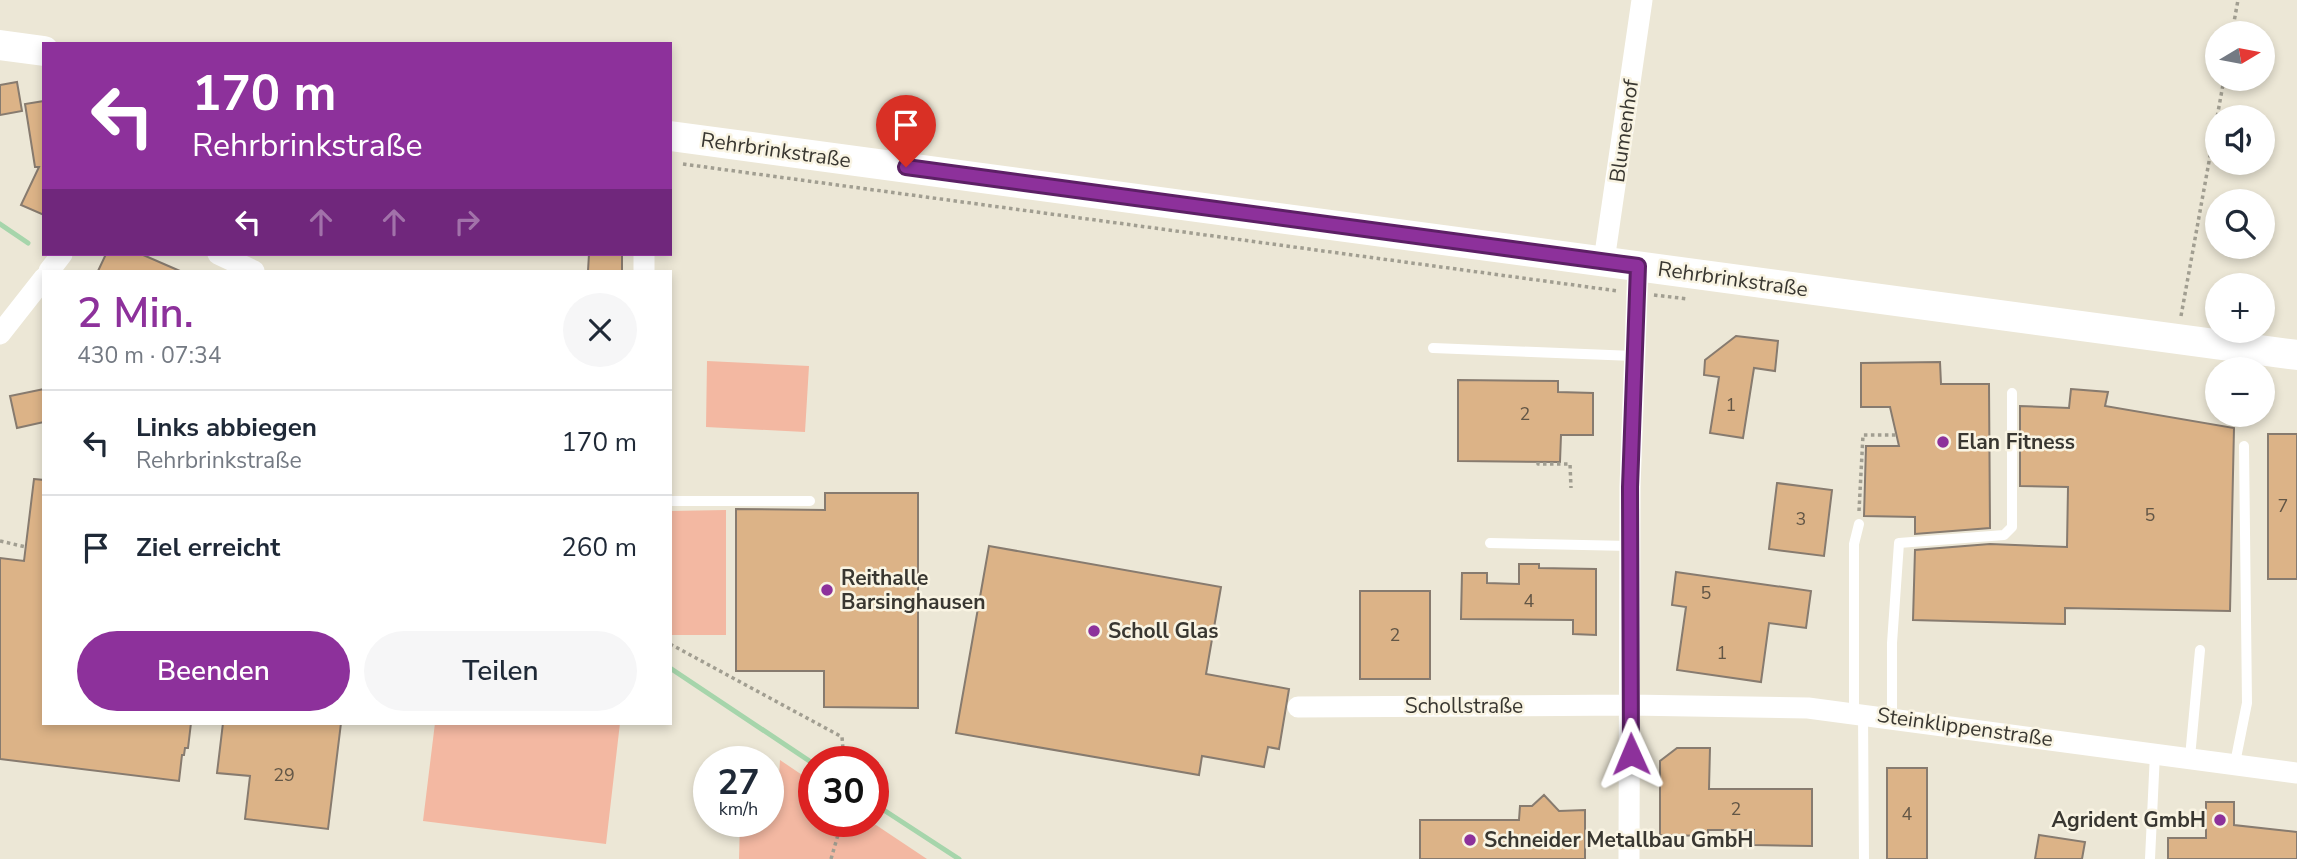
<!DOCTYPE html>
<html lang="de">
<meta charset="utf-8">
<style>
body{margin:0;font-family:"Nunito Sans",sans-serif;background:#f6f6f7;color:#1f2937;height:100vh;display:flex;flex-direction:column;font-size:26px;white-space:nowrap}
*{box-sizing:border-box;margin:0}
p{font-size:23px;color:#747a83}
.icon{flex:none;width:38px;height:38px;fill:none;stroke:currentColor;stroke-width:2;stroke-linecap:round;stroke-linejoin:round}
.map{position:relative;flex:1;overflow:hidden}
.details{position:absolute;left:42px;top:270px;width:630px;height:455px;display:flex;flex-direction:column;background:#fff;border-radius:0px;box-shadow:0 4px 10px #0003}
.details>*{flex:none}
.banner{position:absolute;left:42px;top:42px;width:630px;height:214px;border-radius:0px;box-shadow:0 4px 10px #0003;background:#8d319b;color:#fff;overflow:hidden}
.needle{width:46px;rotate:80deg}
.controls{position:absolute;left:2205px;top:21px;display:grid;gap:14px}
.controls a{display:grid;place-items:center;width:70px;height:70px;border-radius:50%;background:#fff;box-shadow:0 4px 10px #0003;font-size:35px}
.speed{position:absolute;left:693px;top:746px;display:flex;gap:14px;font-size:35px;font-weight:700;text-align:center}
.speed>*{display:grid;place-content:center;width:91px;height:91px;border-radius:50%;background:#fff;box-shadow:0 4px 10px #0003;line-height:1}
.speed small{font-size:18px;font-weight:400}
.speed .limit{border:10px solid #d22;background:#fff;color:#111}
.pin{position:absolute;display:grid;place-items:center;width:60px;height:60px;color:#fff;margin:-72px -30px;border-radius:50% 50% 50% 0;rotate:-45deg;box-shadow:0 0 7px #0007}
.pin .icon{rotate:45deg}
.me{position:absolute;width:77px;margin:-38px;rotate:359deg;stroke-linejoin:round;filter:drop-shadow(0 0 5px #0008)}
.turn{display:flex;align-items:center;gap:24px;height:147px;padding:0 35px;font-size:32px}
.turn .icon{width:91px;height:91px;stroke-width:2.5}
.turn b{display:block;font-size:49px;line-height:60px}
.lanes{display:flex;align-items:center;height:66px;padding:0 35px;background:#0003;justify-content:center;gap:35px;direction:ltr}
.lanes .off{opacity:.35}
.round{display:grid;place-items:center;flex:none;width:74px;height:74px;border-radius:37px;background:#f6f6f7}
.headline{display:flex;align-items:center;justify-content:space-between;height:119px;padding:0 35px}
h1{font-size:42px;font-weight:600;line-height:52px;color:#8d319b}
.button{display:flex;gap:14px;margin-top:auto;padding:14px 35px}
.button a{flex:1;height:80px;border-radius:42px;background:#8d319b;color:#fff;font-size:28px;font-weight:600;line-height:80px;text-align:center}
.button a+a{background:#f6f6f7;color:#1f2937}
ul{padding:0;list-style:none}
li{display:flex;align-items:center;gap:21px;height:105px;padding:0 35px;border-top:2px solid #e0e1e3}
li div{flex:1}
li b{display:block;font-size:26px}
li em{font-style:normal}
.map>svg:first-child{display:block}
.green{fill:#f3b8a2}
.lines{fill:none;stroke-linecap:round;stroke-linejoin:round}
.stream{stroke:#a6d5ab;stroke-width:5}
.building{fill:#dcb387;stroke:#877b6f;stroke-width:2}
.path{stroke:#a19e91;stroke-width:3.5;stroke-dasharray:3.5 3.5;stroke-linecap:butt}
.lane{stroke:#fff;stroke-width:10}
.street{stroke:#fff;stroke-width:21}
.secondary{stroke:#fff;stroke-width:30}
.route-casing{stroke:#5c2065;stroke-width:18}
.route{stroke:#8d319b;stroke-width:12}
.poi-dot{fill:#8d319b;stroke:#f9f4e3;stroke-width:2.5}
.labels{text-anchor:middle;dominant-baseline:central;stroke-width:5;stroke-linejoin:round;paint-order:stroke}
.number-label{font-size:18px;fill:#625646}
.street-label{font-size:21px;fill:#393731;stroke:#f9f4e3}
.poi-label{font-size:21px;font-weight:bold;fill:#393731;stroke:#f9f4e3;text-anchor:start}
</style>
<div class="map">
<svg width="2297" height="859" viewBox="0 0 2297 859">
<rect width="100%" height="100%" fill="#ece7d6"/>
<path class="green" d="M707 361 809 366 805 432 706 427Z
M726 510V635H671L670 511Z
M435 723H620L606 844 423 821Z
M780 760 814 783V821H870L927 859H739L740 821H768V810H777Z"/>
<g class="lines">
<path class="stream" d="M0 224 28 243
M670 668 814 764
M873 803 959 859"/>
</g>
<path class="building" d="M17 82 22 111 0 115V85Z
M44 101V215L21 205 39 167H35L25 104Z
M106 254H141L180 271H98Z
M589 254H622V271H588Z
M1736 336 1778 341 1775 371 1754 368 1743 438 1710 433 1719 377 1704 375 1705 360Z
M1940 362 1941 384H1989L1990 528 1915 534V517L1864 516 1866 446H1899L1890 407H1861V363Z
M1458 380 1558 381V392L1593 393V435H1561L1560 462 1458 461Z
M44 389V422L17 428 10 396Z
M2071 389 2108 392 2105 406 2234 428 2230 611 2065 608V624L1913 620 1915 550 1990 544 2067 547 2068 487 2020 486V406L2069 408Z
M2268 434H2297V579H2268Z
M34 479 44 480V723H191L188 748H185L184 755H182L179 781 0 759V558L24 561Z
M1777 483 1832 490 1824 556 1769 549Z
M825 493H918V708L824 707V671H736V509L825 510Z
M989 546 1221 587 1206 674 1289 689 1279 749 1268 747 1264 767 1202 756 1199 775 956 733Z
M1519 564H1539V568L1596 569V635L1573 634V620L1461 619 1462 573H1487V583L1519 584Z
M1676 572 1811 591 1806 628 1769 623 1761 682 1677 670 1686 607 1672 605Z
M1360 591H1430V679H1360Z
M223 723H341L328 829 245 819 250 776 217 773Z
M1677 748H1710L1709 789H1812V846L1754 845V830H1708V836L1660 835V761Z
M1887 768H1927V859H1887Z
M1544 795 1559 811 1585 810V859H1420V820H1519L1520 806H1532Z
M2206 802H2234V825L2297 832V859H2168V838H2206Z
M2039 835 2085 842 2082 859H2035Z"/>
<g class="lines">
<path class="path" d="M2232 33 2238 0
M683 164 1618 291
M1654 295 1688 299
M2181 316 2224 79
M1538 462V464H1570L1571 488
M1859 511 1863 435H1896
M0 541 26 547
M670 644 842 737 844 761
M831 859 842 821"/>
<path class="lane" d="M1433 348 1634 356
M670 501H810
M1490 543 1630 546
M1854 712V544L1859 524
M1863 713 1864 859
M1892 717V643L1899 543 2004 535 2012 527V393
M2190 757 2200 650
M2235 763 2247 703 2244 446
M2150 859 2155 753"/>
<path class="street" d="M218 254 254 271
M1604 261 1642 0
M49 271 62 254
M644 271V254
M0 334 44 278
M1298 707 1630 705 1808 708 2297 773
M1629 859 1630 487 1638 266"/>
<path class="secondary" d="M0 45 44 51
M670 136 2297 355"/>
</g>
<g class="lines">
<g class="route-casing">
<path id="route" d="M906 167 1638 266 1630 487 1631 754"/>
</g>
<use href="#route" class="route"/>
</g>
<g class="poi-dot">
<circle cx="1943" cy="442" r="7"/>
<circle cx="827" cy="590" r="7"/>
<circle cx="1094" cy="631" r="7"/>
<circle cx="2220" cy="820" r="7"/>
<circle cx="1470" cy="840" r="7"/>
</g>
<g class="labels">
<g class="number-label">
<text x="1731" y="405">1</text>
<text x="1525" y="414">2</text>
<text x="2283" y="506">7</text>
<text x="2150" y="515">5</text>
<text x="1801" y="519">3</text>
<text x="1706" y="593">5</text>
<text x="1529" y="601">4</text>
<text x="1395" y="635">2</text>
<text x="1722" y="653">1</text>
<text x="284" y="775">29</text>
<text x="1736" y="809">2</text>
<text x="1907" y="814">4</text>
</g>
<g class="street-label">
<text transform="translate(1624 131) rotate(-82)">Blumenhof</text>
<text transform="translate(776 150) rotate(8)">Rehrbrinkstraße</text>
<text transform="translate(1733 279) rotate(8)">Rehrbrinkstraße</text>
<text x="1464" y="706">Schollstraße</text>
<text transform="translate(1965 727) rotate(8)">Steinklippenstraße</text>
</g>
<g class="poi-label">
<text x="1957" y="442">Elan Fitness</text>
<text x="841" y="578">Reithalle<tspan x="841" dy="24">Barsinghausen</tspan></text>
<text x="1108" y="631">Scholl Glas</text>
<text x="2206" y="820" text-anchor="end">Agrident GmbH</text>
<text x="1484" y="840">Schneider Metallbau GmbH</text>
</g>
</g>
</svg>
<div class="controls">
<a><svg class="needle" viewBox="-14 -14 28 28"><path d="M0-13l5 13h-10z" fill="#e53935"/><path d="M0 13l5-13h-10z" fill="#747a83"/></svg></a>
<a><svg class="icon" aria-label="sound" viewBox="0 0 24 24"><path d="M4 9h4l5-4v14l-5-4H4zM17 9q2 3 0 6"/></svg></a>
<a><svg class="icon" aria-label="search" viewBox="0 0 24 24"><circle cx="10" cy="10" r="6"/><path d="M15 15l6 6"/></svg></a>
<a>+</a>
<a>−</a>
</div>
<div class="speed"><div>27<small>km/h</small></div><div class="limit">30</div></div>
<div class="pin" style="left:906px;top:167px;background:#d93025"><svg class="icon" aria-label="arrive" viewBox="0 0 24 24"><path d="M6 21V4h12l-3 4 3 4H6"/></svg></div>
<svg class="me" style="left:1631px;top:754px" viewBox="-20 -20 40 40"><path d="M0-17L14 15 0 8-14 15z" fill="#8d319b" stroke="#fff" stroke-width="4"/></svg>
<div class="banner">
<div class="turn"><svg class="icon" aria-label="left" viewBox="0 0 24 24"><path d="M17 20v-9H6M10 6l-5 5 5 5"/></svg><div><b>170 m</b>Rehrbrinkstraße</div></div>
<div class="lanes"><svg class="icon" aria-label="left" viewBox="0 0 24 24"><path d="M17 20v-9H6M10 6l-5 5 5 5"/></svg><svg class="icon off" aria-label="ahead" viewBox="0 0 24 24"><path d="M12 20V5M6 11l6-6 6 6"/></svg><svg class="icon off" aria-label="ahead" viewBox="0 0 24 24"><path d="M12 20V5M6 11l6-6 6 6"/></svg><svg class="icon off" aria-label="right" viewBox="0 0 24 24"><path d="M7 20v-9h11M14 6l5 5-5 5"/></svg></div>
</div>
<section class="details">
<div class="headline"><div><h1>2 Min.</h1><p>430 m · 07:34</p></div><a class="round"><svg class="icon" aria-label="close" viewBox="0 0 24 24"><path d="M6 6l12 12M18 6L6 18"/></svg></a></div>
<ul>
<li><svg class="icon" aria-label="left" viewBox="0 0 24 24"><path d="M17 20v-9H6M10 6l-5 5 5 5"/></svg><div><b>Links abbiegen</b><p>Rehrbrinkstraße</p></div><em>170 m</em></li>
<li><svg class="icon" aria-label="arrive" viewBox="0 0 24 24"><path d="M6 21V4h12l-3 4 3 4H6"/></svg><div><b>Ziel erreicht</b></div><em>260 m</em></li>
</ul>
<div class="button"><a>Beenden</a><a>Teilen</a></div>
</section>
</div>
